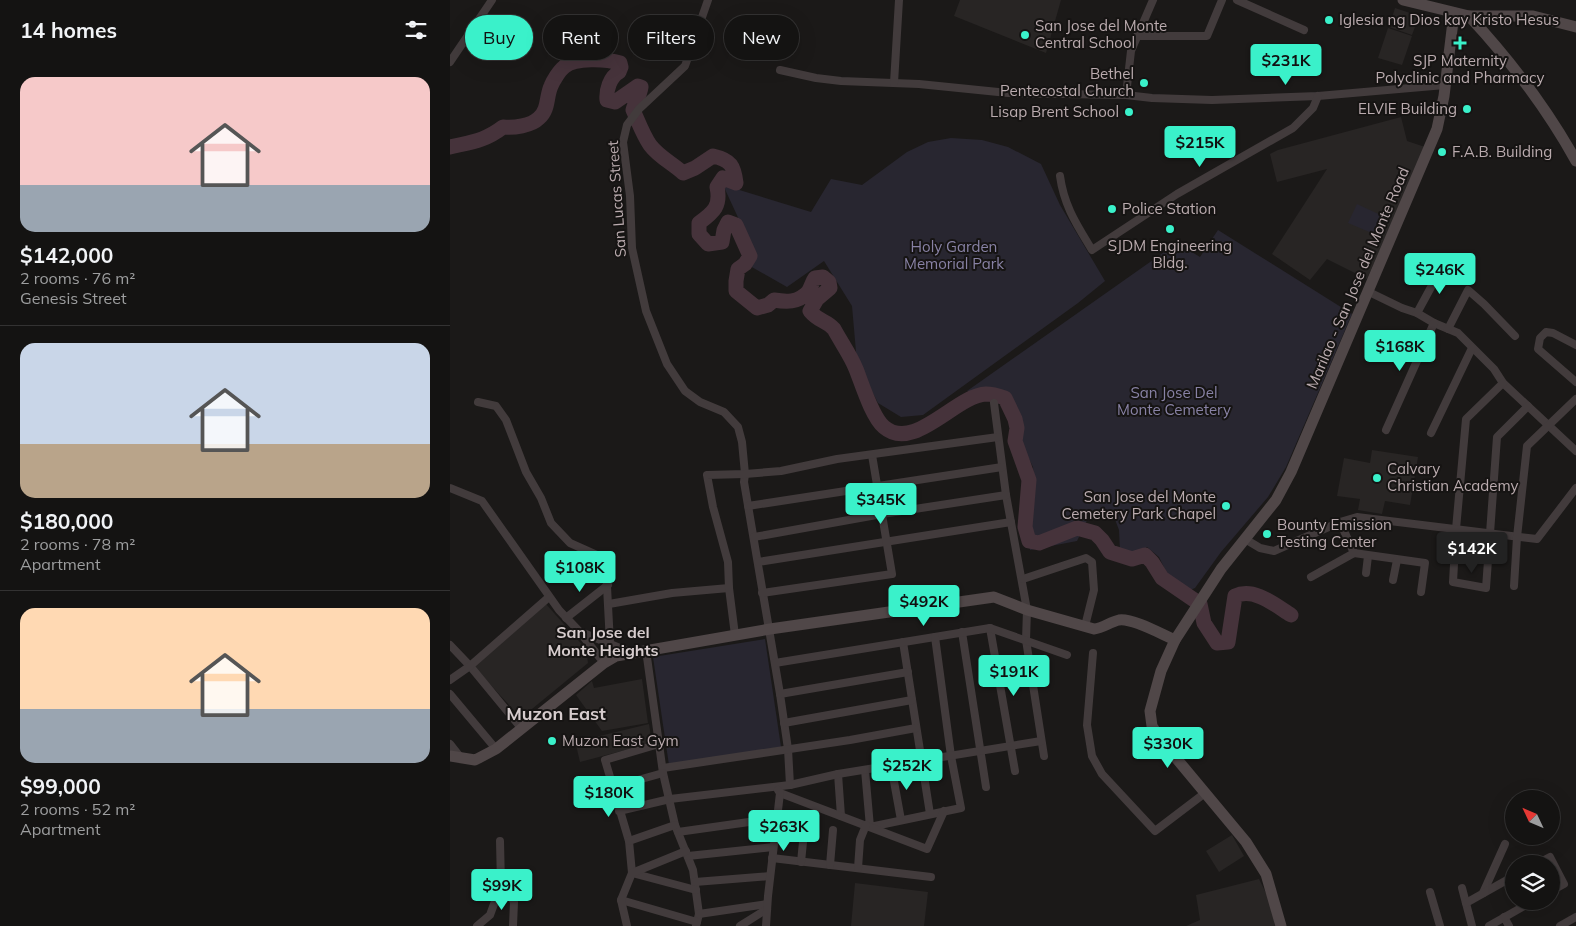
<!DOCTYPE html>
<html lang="en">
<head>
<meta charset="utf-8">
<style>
  body { margin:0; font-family:Mulish,sans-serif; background:#1d1c1b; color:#f1f3f6; height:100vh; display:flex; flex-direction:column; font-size:19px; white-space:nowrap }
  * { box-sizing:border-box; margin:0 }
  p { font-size:16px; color:#9d9e9f }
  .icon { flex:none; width:28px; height:28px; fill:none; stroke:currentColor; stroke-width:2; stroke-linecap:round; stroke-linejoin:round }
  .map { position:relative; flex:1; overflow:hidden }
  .sheet { display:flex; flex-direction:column; background:#141312; width:450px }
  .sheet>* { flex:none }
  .banner { position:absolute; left:15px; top:15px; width:475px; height:45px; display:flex; gap:10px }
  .needle { width:32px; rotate:314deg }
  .controls { position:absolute; left:1055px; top:790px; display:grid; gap:10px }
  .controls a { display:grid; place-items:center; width:55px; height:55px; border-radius:50%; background:#141312; box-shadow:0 5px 20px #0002,0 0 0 1px #333232; font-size:25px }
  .price { position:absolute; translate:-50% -42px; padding:0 11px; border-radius:5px; background:#3af1ca; color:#111; font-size:16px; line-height:32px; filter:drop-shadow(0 1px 2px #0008) }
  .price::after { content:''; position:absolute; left:50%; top:30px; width:15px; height:11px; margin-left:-8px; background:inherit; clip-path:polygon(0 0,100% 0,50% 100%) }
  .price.current { background:#222; color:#fff }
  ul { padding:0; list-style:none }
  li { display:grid; align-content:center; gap:10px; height:265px; padding:0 20px }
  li+li { border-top:1px solid #333232 }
  li span { display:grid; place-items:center; height:155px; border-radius:15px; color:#555 }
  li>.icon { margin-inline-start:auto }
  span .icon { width:90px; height:90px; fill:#fffc; stroke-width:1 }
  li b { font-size:21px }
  h2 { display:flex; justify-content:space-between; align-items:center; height:60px; padding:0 20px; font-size:21px }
  .pill { padding:0 18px; border-radius:22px; background:#141312; box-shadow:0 5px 20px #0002,0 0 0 1px #333232; font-size:18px; line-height:45px }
  .pill.current { background:#3af1ca; color:#111 }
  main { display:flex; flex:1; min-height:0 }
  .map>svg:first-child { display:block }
  .built { fill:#282524 }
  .green { fill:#282630 }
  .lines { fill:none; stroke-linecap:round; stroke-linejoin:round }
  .river { stroke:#46333b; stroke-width:15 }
  .street { stroke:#423b3c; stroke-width:8 }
  .secondary { stroke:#504748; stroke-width:11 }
  .poi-dot { fill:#3af1ca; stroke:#161413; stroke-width:2 }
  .labels { text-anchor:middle; stroke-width:4; stroke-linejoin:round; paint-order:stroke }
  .poi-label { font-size:15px; fill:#baabae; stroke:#161413; text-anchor:start }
  .street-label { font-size:15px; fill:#baabae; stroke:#161413 }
  .park-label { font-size:15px; fill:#8882a5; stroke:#161413 }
  .neighbourhood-label { font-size:16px; font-weight:bold; fill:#d6cccd; stroke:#161413 }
  .quarter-label { font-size:18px; font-weight:bold; fill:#d6cccd; stroke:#161413 }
</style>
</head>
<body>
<main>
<section class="sheet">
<h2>14 homes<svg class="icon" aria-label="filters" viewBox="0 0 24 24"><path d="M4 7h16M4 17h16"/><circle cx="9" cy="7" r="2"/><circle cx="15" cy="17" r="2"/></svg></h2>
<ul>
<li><span style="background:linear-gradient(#f6c9c9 70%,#9aa5b1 0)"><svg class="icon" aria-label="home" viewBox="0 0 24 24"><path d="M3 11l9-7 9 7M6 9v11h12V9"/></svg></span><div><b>$142,000</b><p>2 rooms · 76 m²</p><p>Genesis Street</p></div></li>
<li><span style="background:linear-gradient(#c9d6e8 65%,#b9a48a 0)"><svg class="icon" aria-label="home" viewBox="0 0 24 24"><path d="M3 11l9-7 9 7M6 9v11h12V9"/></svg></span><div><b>$180,000</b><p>2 rooms · 78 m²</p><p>Apartment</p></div></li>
<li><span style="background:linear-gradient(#ffd9b3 65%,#9aa5b1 0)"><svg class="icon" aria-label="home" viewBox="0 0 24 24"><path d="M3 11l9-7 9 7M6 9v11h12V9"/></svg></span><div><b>$99,000</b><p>2 rooms · 52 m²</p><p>Apartment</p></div></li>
</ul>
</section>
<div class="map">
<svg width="1126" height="926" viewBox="0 0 1126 926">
  <rect width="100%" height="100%" fill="#1b1918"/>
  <g class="built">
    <path d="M510 0H611L596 53 504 16Z"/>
    <path d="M945 8 969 16 962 35 939 27Z"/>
    <path d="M938 28 962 36 952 65 928 58Z"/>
    <path d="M951 117 957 141 975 147 917 279 877 259 860 280 822 254 877 169 827 182 820 154 828 150Z"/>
    <path d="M922 450 968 457 960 505 935 501 932 514 908 510 910 499 887 496 894 458 920 463Z"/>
    <path d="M96 604 136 649 138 663 71 718 24 667Z"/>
    <path d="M192 679 198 723 152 731 126 695 142 681 144 688Z"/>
    <path d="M199 724 202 743 130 762 126 745 137 739Z"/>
    <path d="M782 835 794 856 769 872 756 851Z"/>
    <path d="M809 879 821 903 825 926H736L750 920 746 895Z"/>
    <path d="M405 883 478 892 474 926H401Z"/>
  </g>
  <g class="green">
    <path d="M501 138 532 140 558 147 591 164 610 205 655 281 628 303 473 415 451 417 428 403 407 363 402 306 374 261 337 287 300 266 304 252 273 185 361 212 381 179 412 185 457 152 478 142Z"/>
    <path d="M907 204 937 218 929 236 898 223Z"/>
    <path d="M768 230 902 314 836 467 818 497 771 552 745 588 738 591 722 584 709 557 697 547 686 555 670 551 669 530 663 514 641 512 627 541 580 550 578 527 585 496 583 467 577 455 569 447 573 421 558 394 517 391 727 243 750 257Z"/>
    <path d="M315 639 331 747 219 765 203 657Z"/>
  </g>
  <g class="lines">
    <path class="river" d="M0 147C21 142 35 141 53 127 64 128 81 126 89 118 99 109 96 97 101 86 103 81 109 71 114 67 124 57 157 59 170 63L171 67 169 72C160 77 156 90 157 100L165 102 188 86 191 87C190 95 185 102 183 110 188 121 193 135 200 145 209 157 222 163 233 173L245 168 263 156C281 160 284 166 286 183L273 178 267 187C271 206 264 212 249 223V234L258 244 272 242 274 230 278 222 286 225 300 256 295 264 288 269 286 281V291L307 308 318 305 324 300C336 302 348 303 358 292 361 288 362 282 365 278L373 277 379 282 380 288 367 299 360 311C369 322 376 320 384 329 391 342 401 356 406 369 412 384 422 417 434 427 464 453 506 395 536 394 542 394 549 396 555 398L565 419 567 428 565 441 579 480 575 527 579 541 589 543 627 528 645 533 652 540 660 552 682 559 695 555 702 562 712 578 750 604 754 623 767 643 778 642 785 596C804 587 825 605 841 615"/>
    <g class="street">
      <path d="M258 0 235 66 189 109 177 125 173 142 180 196 182 248 196 311 217 364 235 391 250 402 274 412 288 427 292 442 295 474 294 482 330 694 338 749 340 785"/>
      <path d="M787 0 854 30"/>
      <path d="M687 36H757L772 0"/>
      <path d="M0 62 42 0"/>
      <path d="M330 70 366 78 391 81 469 84 558 93 676 95 702 98 762 100 868 96 995 85"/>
      <path d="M444 83 449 0"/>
      <path d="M676 95 681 51 703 0"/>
      <path d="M610 176C614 206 627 225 642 250L727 194 843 128 863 108 868 96"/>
      <path d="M919 292 952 308 967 313 984 323 1008 333 1044 369 1053 383 1126 451"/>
      <path d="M967 313 992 267"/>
      <path d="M998 329 1018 290 1034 304 1065 336"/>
      <path d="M1126 345 1103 333 1096 332 1090 338 1088 349 1126 382"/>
      <path d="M1053 383 1016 419 1006 529 1003 582 1036 588 1047 437 1078 406"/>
      <path d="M28 402 46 406 56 420 76 472 91 498 101 523 120 543 149 556 156 568 160 643"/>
      <path d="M544 403 556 495 577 610 576 640 594 756"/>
      <path d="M936 430 984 323"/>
      <path d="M981 433 1022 348"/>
      <path d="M0 488 32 501 109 610 129 631 154 663"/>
      <path d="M298 506 552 467"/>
      <path d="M890 522 904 553"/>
      <path d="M304 537 432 514 556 495"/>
      <path d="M795 539 810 548 824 551 890 522 907 517 1087 539 1126 488"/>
      <path d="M308 562 561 522"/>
      <path d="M916 573 918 556"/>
      <path d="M861 577 904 553 975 563 971 592"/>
      <path d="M573 579 636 558 642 562 644 590 635 626"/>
      <path d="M943 580 947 560"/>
      <path d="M1064 586 1067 537 1077 446 1126 399"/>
      <path d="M312 593 442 574 422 455"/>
      <path d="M159 604 222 593 279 588"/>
      <path d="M116 618 158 585"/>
      <path d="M540 628 565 771"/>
      <path d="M131 632 182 653"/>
      <path d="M512 632 536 787"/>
      <path d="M285 635 279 588 278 562 263 507 257 475 295 474 331 471 387 459 548 437"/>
      <path d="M453 642 480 814"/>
      <path d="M0 645 20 666 72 729"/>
      <path d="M196 650 213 773 225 825 243 870 249 914 246 926"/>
      <path d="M643 653 637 725 642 756 652 774 705 831 755 793"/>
      <path d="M325 663 540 628 617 655"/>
      <path d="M0 680 20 666 99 597"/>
      <path d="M0 694 46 749"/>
      <path d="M330 694 458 672"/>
      <path d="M334 723 462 700"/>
      <path d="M0 744 11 758"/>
      <path d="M209 744 155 760 179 841 182 873 246 890"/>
      <path d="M441 765 451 820"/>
      <path d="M213 768 400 740 466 728"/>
      <path d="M415 770 420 827 511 808 501 756 485 637"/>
      <path d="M388 774 391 816"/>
      <path d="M163 787 213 773"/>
      <path d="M330 793 477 849 494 811"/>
      <path d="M169 811 220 799 340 785 388 774 591 741"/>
      <path d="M228 832 327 818"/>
      <path d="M179 841 225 825"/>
      <path d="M238 856 323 847"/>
      <path d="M322 858 481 877"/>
      <path d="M351 862 355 822"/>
      <path d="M1087 864 1100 857 1114 884 1101 891"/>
      <path d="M380 865 383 830"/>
      <path d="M408 868 410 840 416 825"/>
      <path d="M245 882 320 876"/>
      <path d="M1012 888 1022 926"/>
      <path d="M49 892 60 895 64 902 63 926"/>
      <path d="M980 892 990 926"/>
      <path d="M1033 893 1055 844"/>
      <path d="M171 900 247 922"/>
      <path d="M1016 903 1064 876"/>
      <path d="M249 914 317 904"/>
      <path d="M1054 917 1059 926"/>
      <path d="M27 926 40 915 51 885 50 841"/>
      <path d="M177 926 171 900 182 873 236 851"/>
      <path d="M290 926 317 909"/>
      <path d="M316 926 318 896 330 793 328 790"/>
      <path d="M1039 926 1083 901"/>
      <path d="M1110 926 1126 917"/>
    </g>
    <g class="secondary">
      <path d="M953 0 1019 16H1083L1126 27"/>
      <path d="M1019 16C1060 60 1097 109 1126 161"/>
      <path d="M0 756 25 760 46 749 154 663 166 656 320 629 544 597 577 610 644 629C653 628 660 622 669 620 683 618 711 634 725 640"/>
      <path d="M831 926 816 874 796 842 711 740 702 726 700 711 711 671 725 640 771 569 826 500 841 472 987 129 994 96 1004 13"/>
    </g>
  </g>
  <g class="poi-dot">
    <circle cx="879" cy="20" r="5"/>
    <circle cx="575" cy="35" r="5"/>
    <path d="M1007.5 35.5h5v5h5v5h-5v5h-5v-5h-5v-5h5z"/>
    <circle cx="694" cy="83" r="5"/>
    <circle cx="1017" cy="109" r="5"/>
    <circle cx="679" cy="112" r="5"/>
    <circle cx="992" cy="152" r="5"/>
    <circle cx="662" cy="209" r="5"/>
    <circle cx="720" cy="229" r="5"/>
    <circle cx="927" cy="478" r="5"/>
    <circle cx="776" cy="506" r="5"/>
    <circle cx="817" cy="534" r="5"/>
    <circle cx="102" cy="741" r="5"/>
  </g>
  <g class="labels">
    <g class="poi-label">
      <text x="889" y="25">Iglesia ng Dios kay Kristo Hesus</text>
      <text x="585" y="31">San Jose del Monte<tspan x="585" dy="17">Central School</tspan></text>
      <text x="1010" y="66" text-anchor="middle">SJP Maternity<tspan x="1010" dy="17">Polyclinic and Pharmacy</tspan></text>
      <text x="684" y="79" text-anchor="end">Bethel<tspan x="684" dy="17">Pentecostal Church</tspan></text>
      <text x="1007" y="114" text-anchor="end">ELVIE Building</text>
      <text x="669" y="117" text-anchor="end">Lisap Brent School</text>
      <text x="1002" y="157">F.A.B. Building</text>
      <text x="672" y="214">Police Station</text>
      <text x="720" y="251" text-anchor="middle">SJDM Engineering<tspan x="720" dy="17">Bldg.</tspan></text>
      <text x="937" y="474">Calvary<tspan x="937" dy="17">Christian Academy</tspan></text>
      <text x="766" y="502" text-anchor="end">San Jose del Monte<tspan x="766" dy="17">Cemetery Park Chapel</tspan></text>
      <text x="827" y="530">Bounty Emission<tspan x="827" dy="17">Testing Center</tspan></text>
      <text x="112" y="746">Muzon East Gym</text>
    </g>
    <g class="street-label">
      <text transform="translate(167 199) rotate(-94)" y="5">San Lucas Street</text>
      <text transform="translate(908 278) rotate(-67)" y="5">Marilao - San Jose del Monte Road</text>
    </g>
    <g class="park-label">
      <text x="504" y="252">Holy Garden<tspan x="504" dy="17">Memorial Park</tspan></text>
      <text x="724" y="398">San Jose Del<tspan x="724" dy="17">Monte Cemetery</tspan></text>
    </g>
    <g class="neighbourhood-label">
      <text x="153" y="638">San Jose del<tspan x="153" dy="18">Monte Heights</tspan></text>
    </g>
    <g class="quarter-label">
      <text x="106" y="720">Muzon East</text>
    </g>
  </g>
</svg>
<div class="controls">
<a><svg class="needle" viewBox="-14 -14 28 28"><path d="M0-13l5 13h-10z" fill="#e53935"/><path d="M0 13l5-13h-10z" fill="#9d9e9f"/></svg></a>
<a><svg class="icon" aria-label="layers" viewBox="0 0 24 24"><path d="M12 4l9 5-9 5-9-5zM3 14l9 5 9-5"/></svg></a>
</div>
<b class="price" style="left:836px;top:86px">$231K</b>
<b class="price" style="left:750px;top:168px">$215K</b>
<b class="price" style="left:990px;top:295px">$246K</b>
<b class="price" style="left:950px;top:372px">$168K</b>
<b class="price" style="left:431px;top:525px">$345K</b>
<b class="price current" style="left:1022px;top:574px">$142K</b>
<b class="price" style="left:130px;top:593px">$108K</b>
<b class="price" style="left:474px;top:627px">$492K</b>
<b class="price" style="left:564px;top:697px">$191K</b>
<b class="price" style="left:718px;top:769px">$330K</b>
<b class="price" style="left:457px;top:791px">$252K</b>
<b class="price" style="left:159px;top:818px">$180K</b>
<b class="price" style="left:334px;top:852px">$263K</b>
<b class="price" style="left:52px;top:911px">$99K</b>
<div class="banner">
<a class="pill current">Buy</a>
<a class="pill">Rent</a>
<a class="pill">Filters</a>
<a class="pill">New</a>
</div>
</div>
</main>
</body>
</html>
